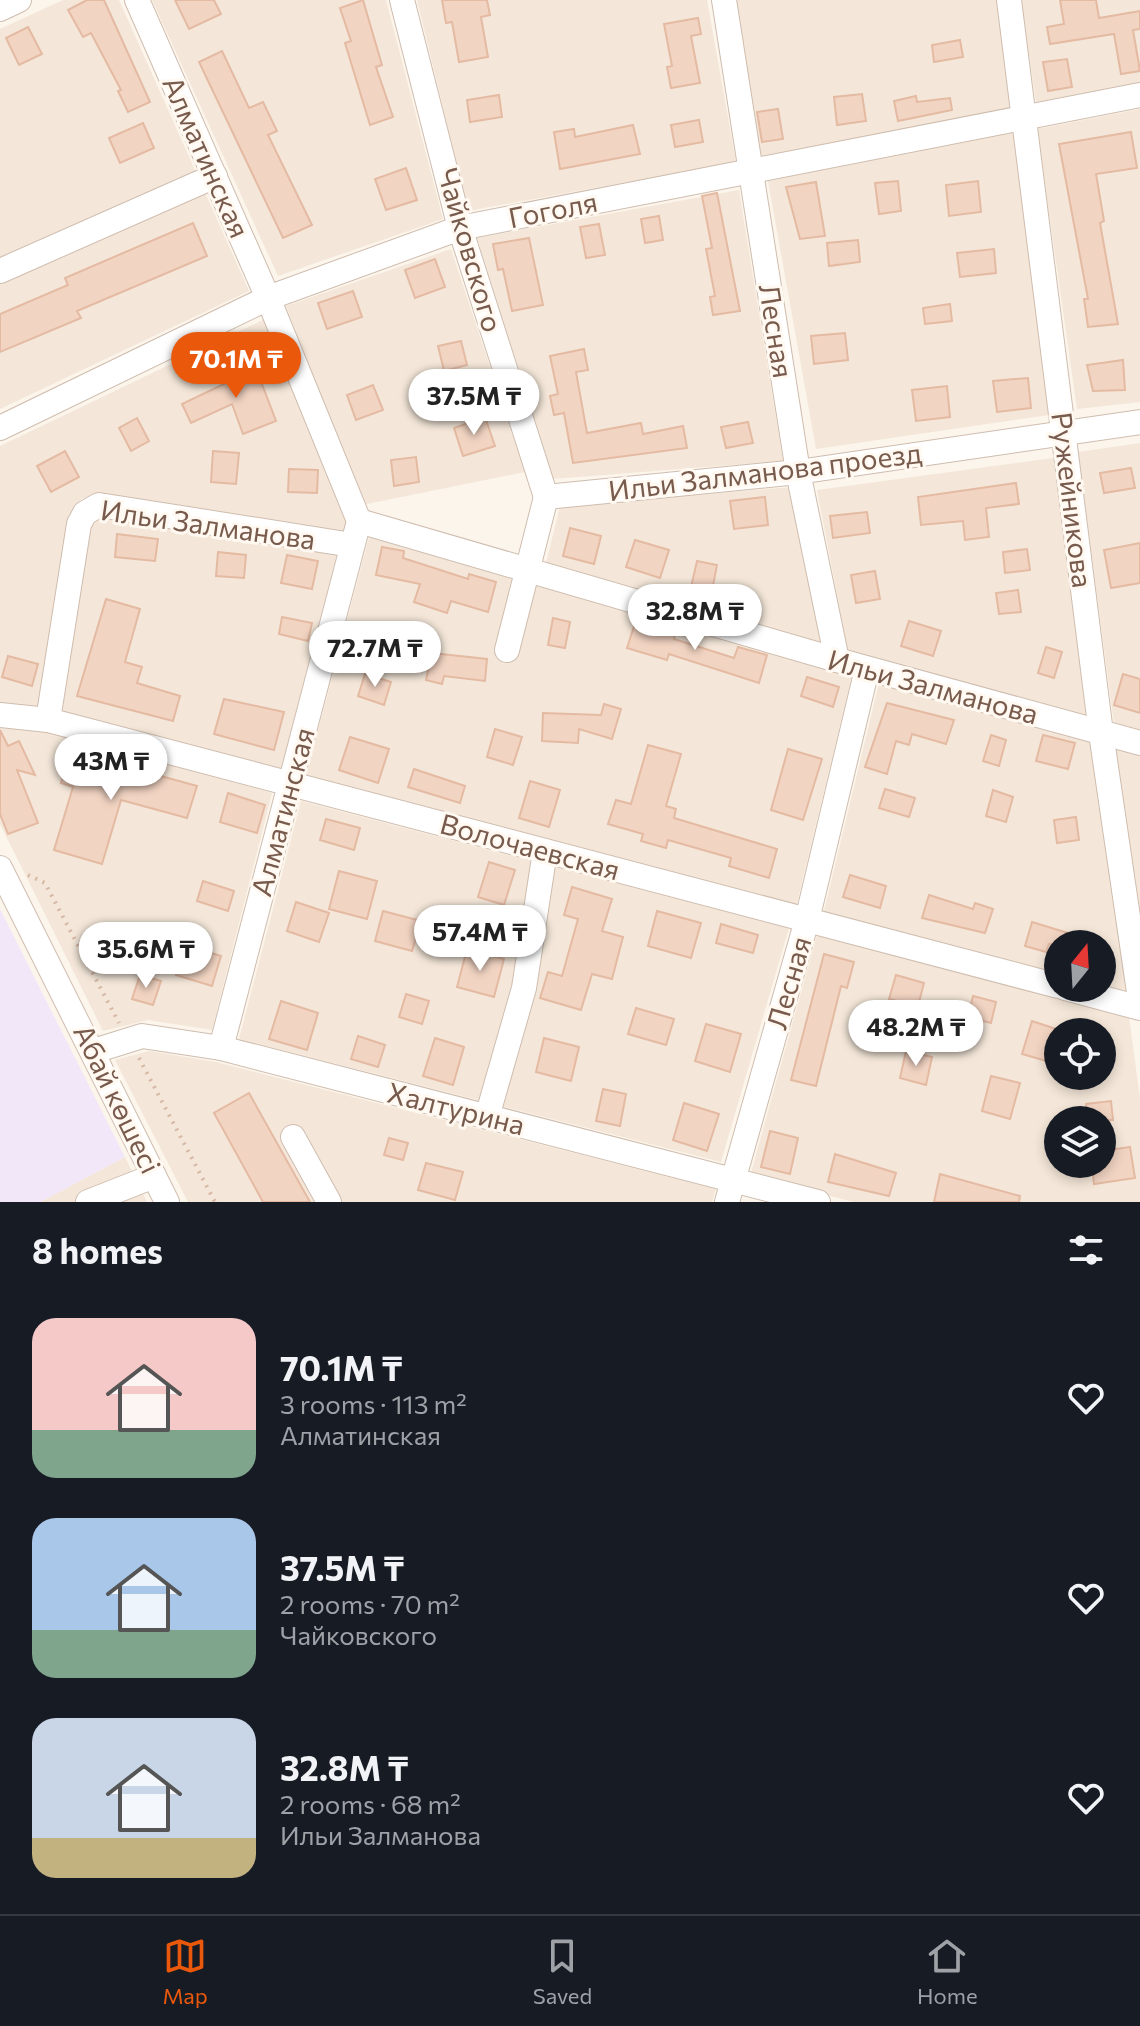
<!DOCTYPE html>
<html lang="en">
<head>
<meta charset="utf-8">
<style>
  body { margin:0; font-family:Commissioner,sans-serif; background:#242831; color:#f1f3f6; height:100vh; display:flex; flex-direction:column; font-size:30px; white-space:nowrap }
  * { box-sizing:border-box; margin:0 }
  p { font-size:26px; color:#9ea1a6 }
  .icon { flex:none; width:44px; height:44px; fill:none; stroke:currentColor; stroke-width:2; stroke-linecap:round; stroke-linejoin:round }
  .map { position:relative; height:1202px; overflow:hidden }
  .sheet { display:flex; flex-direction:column; background:#171b24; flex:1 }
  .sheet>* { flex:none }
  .needle { width:52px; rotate:18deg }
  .buttons { position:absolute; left:1044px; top:930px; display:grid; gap:16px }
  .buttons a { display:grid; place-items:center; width:72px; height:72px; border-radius:50%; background:#171b24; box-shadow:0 4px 12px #0003; font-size:40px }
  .price { position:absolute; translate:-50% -68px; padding:0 18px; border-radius:28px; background:#fff; color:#222; font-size:26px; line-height:52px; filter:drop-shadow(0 2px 4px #0008) }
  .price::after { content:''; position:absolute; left:50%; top:48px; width:24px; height:18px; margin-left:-12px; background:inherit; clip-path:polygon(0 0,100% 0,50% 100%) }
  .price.active { background:#ea580c; color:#fff }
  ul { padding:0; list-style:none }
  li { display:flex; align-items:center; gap:24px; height:200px; padding:0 32px }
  li span { display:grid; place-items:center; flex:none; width:224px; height:160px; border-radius:24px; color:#555 }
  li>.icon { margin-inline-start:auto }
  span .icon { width:96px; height:96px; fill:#fffc; stroke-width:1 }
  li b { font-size:34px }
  h2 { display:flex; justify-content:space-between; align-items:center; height:96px; padding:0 32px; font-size:34px }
  .tab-bar { display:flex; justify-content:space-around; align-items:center; height:112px; border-top:2px solid #363941; background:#171b24; font-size:22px; color:#9ea1a6 }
  .tab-bar a { display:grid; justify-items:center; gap:4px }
  .tab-bar .active { color:#ea580c }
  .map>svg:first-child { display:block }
  .residential { fill:#f4e7d9; fill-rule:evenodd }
  .education { fill:#f2e7f9 }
  .building { fill:#f2d4c2; stroke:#e4baa3; stroke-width:2 }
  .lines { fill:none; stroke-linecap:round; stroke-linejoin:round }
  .minor-casing { stroke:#cfbdaf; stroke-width:26 }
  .path { stroke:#d7b7a5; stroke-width:4; stroke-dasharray:2 6; stroke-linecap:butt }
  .minor { stroke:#fff; stroke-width:24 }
  .labels { text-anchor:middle; stroke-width:6; stroke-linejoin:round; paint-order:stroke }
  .street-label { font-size:28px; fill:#785b4d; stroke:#fff9f1 }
</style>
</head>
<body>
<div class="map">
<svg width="1140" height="1202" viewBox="0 0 1140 1202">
  <rect width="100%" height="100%" fill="#fcf5eb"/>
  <g class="residential">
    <path d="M63 0H119L249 291 0 409V29Z"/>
    <path d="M152 0H386L443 219 278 276Z"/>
    <path d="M417 0H707L736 162 468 211Z"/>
    <path d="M731 0H998L1011 109 759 157Z"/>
    <path d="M1021 0H1140V83L1036 103Z"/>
    <path d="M1140 109V402L1077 409 1037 129Z"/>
    <path d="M1015 131 1049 415 816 449 768 181Z"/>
    <path d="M739 190 783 461 553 479 477 238Z"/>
    <path d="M451 249 525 472 362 505 286 306Z"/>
    <path d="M263 320 346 519 344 532 101 493 81 499 69 516 39 709 0 705V446Z"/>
    <path d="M1140 443V731L1114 724 1078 452Z"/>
    <path d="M1053 458 1091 719 848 652 817 490Z"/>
    <path d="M793 487 823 645 545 567 560 506Z"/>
    <path d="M100 517 337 553 281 770 62 713 89 528Z"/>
    <path d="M369 537 852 676 796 907 306 776Z"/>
    <path d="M879 683 1090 742 1130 995 1102 987V944H1058V976L823 915Z"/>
    <path d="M0 728 46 731 272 793 212 1030 148 1020 103 1031 0 824Z"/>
    <path d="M1115 748 1140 754V913Z"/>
    <path d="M301 801 789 928 721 1162 239 1039Z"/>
    <path d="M817 935 1129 1017 1140 1098V1202H854L750 1176ZM1058 1032H1102V1076H1058ZM1058 1120H1102V1164H1058Z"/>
    <path d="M149 1051 216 1062 716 1189 712 1202H188L115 1060Z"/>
    <path d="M125 1157 147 1202H40Z"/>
  </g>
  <path class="education" d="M0 909 125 1157 40 1202H0Z"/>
  <g class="building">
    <path d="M87 0H104L150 102 128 112 118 91 121 90 91 33 83 37 68 10Z"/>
    <path d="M175 0H214L221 14 189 29Z"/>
    <path d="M363 0 382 65 376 67 393 117 370 125 345 43 351 41 340 8Z"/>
    <path d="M442 0H487L490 15 481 17 488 57 459 62 452 22 446 23Z"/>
    <path d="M1060 0H1096L1099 18 1140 11V29L1133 30 1140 71 1121 74 1114 34 1050 44 1047 27 1064 24Z"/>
    <path d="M698 18 701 34 691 36 700 83 671 88 667 67 672 66 664 24Z"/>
    <path d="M28 27 42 54 19 65 6 38Z"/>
    <path d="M960 40 963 57 934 62 932 45Z"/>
    <path d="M222 51 249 108 263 102 277 131 268 135 312 225 283 238 199 62Z"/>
    <path d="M1067 59 1072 87 1048 91 1043 62Z"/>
    <path d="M862 94 866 121 837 125 834 97Z"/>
    <path d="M499 95 502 117 470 122 467 100Z"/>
    <path d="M916 96 917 102 950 98 952 110 898 121 894 101Z"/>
    <path d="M778 109 783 139 762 142 757 112Z"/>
    <path d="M699 120 703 142 675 147 671 125Z"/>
    <path d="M143 123 154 148 120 163 109 138Z"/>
    <path d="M633 125 640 154 560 169 554 132 574 129 575 137Z"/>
    <path d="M1131 132 1137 168 1096 174 1104 221 1100 223 1118 324 1088 327 1084 299H1088L1059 144Z"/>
    <path d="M406 168 417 200 386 210 375 179Z"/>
    <path d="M898 181 901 211 879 214 875 183Z"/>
    <path d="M978 181 981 212 949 216 946 185Z"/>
    <path d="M816 182 825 236 800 239 786 187Z"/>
    <path d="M717 193 740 311 713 315 710 297 715 296 706 249 712 248 702 196Z"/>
    <path d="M659 216 663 240 645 243 641 219Z"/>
    <path d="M193 223 207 256 77 311 81 318 0 352V314L68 285 65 278Z"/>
    <path d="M599 224 605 255 586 258 580 227Z"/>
    <path d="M529 238 543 305 512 311 503 269 498 270 493 244Z"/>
    <path d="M858 240 860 262 829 266 827 243Z"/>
    <path d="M994 249 996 273 960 277 957 253Z"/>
    <path d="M435 259 445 287 415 298 405 270Z"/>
    <path d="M353 291 362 317 327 329 318 303Z"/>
    <path d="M950 304 952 321 925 324 923 308Z"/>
    <path d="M845 333 848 360 814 364 811 336Z"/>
    <path d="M461 341 467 365 444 371 438 346Z"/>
    <path d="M584 349 588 370 576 372 587 433 641 423 643 434 683 426 687 448 573 463 564 413 554 415 550 396 558 394 550 356Z"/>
    <path d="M1123 360 1125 390 1093 391 1087 365Z"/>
    <path d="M254 363 276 421 243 434 232 404 191 423 182 404 224 384 221 375Z"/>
    <path d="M1028 378 1031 408 997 412 993 381Z"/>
    <path d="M373 385 383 410 356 420 347 395Z"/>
    <path d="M947 386 950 417 916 421 912 390Z"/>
    <path d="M485 417 495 446 463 456 454 428Z"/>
    <path d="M137 418 149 441 131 451 119 428Z"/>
    <path d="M748 422 753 443 726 448 721 427Z"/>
    <path d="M65 451 79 477 51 492 37 466Z"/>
    <path d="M213 451 239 453 236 484 211 482Z"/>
    <path d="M416 457 419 482 394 486 391 460Z"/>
    <path d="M1131 468 1135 488 1104 493 1100 473Z"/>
    <path d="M289 469 318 470 317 493 288 492Z"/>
    <path d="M1016 483 1019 504 986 508 989 537 965 540 963 521 921 525 918 497Z"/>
    <path d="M765 497 768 525 734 529 730 501Z"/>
    <path d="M867 512 870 533 833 538 830 516Z"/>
    <path d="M570 528 601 536 594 564 563 556Z"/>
    <path d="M117 534 158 539 155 561 115 557Z"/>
    <path d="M635 540 669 550 660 578 626 567Z"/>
    <path d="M1140 543V583L1111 588 1104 550Z"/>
    <path d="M382 547 404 551 403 558 468 579 469 574 496 582 488 612 451 601 447 613 414 602 420 584 376 575Z"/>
    <path d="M1027 549 1030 570 1005 573 1003 552Z"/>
    <path d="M218 552 246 555 244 578 216 576Z"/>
    <path d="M287 555 318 561 312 589 281 583Z"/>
    <path d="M697 561 717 565 710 601 689 596Z"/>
    <path d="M875 571 880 599 856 603 851 575Z"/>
    <path d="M1018 590 1021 612 999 614 996 593Z"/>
    <path d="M106 599 140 609 125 662 142 667 137 683 180 696 173 721 77 696Z"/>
    <path d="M282 617 312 623 308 641 279 634Z"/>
    <path d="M553 618 570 622 565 648 548 645Z"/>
    <path d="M636 620 675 633 674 639 734 658 738 647 767 655 759 683 669 654 667 660 627 648Z"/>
    <path d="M909 621 941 631 933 656 901 646Z"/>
    <path d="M1046 647 1062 652 1054 678 1038 673Z"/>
    <path d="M432 653 487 659 485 681 444 676 442 684 426 680Z"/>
    <path d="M8 656 38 664 32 686 2 677Z"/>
    <path d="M365 674 391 682 384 705 358 696Z"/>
    <path d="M1123 674 1140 679V713L1114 705Z"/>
    <path d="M807 677 839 687 833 707 801 696Z"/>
    <path d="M224 699 284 712 274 750 214 734Z"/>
    <path d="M887 703 954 720 946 744 912 734 909 745 896 741 887 774 865 767Z"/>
    <path d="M604 704 621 709 612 739 579 729 578 743 542 741 543 713 601 715Z"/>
    <path d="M495 729 522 737 513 765 487 757Z"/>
    <path d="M0 730 8 746 19 741 35 775 17 770 38 823 8 834 0 814Z"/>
    <path d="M991 735 1006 740 999 766 983 761Z"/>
    <path d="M1043 735 1075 743 1068 769 1036 761Z"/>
    <path d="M350 737 389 749 378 783 339 770Z"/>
    <path d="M648 745 681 754 666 806 676 809 674 818 777 849 769 878 729 866 731 858 668 840 666 848 641 841 643 834 608 824 616 800 631 804Z"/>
    <path d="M788 749 822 759 803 820 771 810Z"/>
    <path d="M70 751 197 786 187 818 121 800 102 864 54 850 73 787 61 783Z"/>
    <path d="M414 769 465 786 460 803 408 787Z"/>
    <path d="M530 781 560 790 549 827 519 818Z"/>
    <path d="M885 789 915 798 909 817 879 808Z"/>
    <path d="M993 790 1013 797 1006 822 986 816Z"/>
    <path d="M228 793 265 805 257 833 220 822Z"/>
    <path d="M1076 817 1079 840 1057 843 1054 820Z"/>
    <path d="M326 819 360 828 354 850 320 840Z"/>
    <path d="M489 862 515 870 504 905 478 897Z"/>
    <path d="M339 871 377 881 367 919 329 909Z"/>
    <path d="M850 875 886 886 880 908 843 897Z"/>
    <path d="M203 881 234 891 228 911 197 901Z"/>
    <path d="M572 887 612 899 602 931 623 937 612 979 592 974 581 1010 540 998 548 972 562 976 578 919 564 915Z"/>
    <path d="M929 895 973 909 975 903 993 909 985 933 922 918Z"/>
    <path d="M296 902 329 913 319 942 287 931Z"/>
    <path d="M383 911 421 921 412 951 375 941Z"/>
    <path d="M657 911 701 923 691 958 648 946Z"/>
    <path d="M1032 922 1091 940 1090 944H1049L1046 952 1025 946Z"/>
    <path d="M721 924 758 935 753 953 716 943Z"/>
    <path d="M185 945 221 956 212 986 176 975Z"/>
    <path d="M467 949 504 959 494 997 457 987Z"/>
    <path d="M824 954 854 962 847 988 841 986 816 1086 791 1080Z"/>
    <path d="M140 975 161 981 153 1005 132 999Z"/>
    <path d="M896 975 924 983 918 1006 889 999Z"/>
    <path d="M406 994 429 1001 422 1024 399 1017Z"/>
    <path d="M973 996 996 1002 991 1023 968 1017Z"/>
    <path d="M281 1001 318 1013 307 1050 269 1039Z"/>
    <path d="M636 1008 674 1019 666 1045 628 1034Z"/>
    <path d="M1032 1021 1059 1030 1050 1062 1022 1054Z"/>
    <path d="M706 1024 741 1034 730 1072 695 1061Z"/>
    <path d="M358 1036 385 1045 378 1067 351 1059Z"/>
    <path d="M435 1038 464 1047 453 1085 423 1076Z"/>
    <path d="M544 1038 579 1047 571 1081 536 1072Z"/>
    <path d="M906 1051 932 1057 926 1085 900 1078Z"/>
    <path d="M991 1076 1020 1083 1010 1119 982 1111Z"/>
    <path d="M603 1089 626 1094 620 1126 596 1121Z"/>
    <path d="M249 1093 310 1202H263L214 1113Z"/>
    <path d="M1111 1101 1113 1120H1087L1086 1104Z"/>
    <path d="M684 1103 719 1114 707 1151 673 1140Z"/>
    <path d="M770 1131 798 1138 790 1174 761 1167Z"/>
    <path d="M389 1138 408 1143 403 1160 384 1155Z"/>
    <path d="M1130 1147 1135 1178 1094 1184 1092 1164H1102V1151Z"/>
    <path d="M835 1154 896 1173 889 1196 828 1182Z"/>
    <path d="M426 1163 463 1172 455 1200 418 1190Z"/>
    <path d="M940 1174 1020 1196 1019 1202H934Z"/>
  </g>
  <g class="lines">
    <defs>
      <g id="minor">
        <path d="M137 0 268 298 359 521 221 1048"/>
        <path d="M402 0 460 228 546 497"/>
        <path d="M724 0 798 472 837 660"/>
        <path d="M1009 0 1101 733 1140 999"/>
        <path d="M0 9 19 0"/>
        <path d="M0 271 215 176"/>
        <path d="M0 428 268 298 460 228 1140 95"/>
        <path d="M546 497 798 472 1140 422"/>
        <path d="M359 521 837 660 1140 743"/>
        <path d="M507 650 546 497"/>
        <path d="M0 715 48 720 1058 986"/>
        <path d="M48 720 79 524 85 513 99 505 352 545"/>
        <path d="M0 868 167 1202"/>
        <path d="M1065 988 1140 1008"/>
        <path d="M94 1051 142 1036 221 1048 818 1202"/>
        <path d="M487 1117 524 988 545 851"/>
        <path d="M293 1137 329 1202"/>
        <path d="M88 1202 154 1176"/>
        <path d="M727 1202 807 920 867 669"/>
      </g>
    </defs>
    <use href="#minor" class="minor-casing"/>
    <g class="path">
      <path d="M28 875 45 883 119 1023"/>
      <path d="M139 1058 215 1202"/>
    </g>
    <use href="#minor" class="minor"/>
  </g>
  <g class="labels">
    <g class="street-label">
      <text transform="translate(206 157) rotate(66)" y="10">Алматинская</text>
      <text transform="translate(553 210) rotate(-11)" y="10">Гоголя</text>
      <text transform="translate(470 250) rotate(74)" y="10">Чайковского</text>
      <text transform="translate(776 331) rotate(81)" y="10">Лесная</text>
      <text transform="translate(765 472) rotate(-7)" y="10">Ильи Залманова проезд</text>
      <text transform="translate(1072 500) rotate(83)" y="10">Ружейникова</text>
      <text transform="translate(208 525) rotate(8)" y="10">Ильи Залманова</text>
      <text transform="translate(933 687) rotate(15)" y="10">Ильи Залманова</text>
      <text transform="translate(283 812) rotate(-75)" y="10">Алматинская</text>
      <text transform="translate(530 847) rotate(15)" y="10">Волочаевская</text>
      <text transform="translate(789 983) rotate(-74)" y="10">Лесная</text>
      <text transform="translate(117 1099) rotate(64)" y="10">Абай көшесі</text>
      <text transform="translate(456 1109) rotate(14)" y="10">Халтурина</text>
    </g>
  </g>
</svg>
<div class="buttons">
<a><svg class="needle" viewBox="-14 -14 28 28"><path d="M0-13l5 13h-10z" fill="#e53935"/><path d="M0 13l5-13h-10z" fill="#9ea1a6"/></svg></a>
<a><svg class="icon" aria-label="locate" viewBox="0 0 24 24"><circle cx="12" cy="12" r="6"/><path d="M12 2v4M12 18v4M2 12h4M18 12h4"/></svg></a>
<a><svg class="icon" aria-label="layers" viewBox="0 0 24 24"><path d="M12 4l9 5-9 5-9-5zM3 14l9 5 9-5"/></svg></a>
</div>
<b class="price active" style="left:236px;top:400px">70.1M ₸</b>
<b class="price" style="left:474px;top:437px">37.5M ₸</b>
<b class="price" style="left:695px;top:652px">32.8M ₸</b>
<b class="price" style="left:375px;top:689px">72.7M ₸</b>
<b class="price" style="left:111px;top:802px">43M ₸</b>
<b class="price" style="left:480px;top:973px">57.4M ₸</b>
<b class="price" style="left:146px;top:990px">35.6M ₸</b>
<b class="price" style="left:916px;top:1068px">48.2M ₸</b>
</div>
<section class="sheet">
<h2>8 homes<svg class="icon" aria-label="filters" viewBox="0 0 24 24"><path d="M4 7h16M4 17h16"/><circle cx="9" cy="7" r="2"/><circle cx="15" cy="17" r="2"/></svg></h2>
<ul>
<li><span style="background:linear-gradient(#f6c9c9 70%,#7fa58c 0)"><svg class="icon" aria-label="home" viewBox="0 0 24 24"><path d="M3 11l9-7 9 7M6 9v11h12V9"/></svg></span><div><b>70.1M ₸</b><p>3 rooms · 113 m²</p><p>Алматинская</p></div><svg class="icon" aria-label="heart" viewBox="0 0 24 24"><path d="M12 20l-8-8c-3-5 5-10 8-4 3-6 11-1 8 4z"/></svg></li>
<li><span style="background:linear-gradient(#a9c7e8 70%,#7fa58c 0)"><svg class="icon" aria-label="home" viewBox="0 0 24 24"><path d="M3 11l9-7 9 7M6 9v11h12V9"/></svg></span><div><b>37.5M ₸</b><p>2 rooms · 70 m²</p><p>Чайковского</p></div><svg class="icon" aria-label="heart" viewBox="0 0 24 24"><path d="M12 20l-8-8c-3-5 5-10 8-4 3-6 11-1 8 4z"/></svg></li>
<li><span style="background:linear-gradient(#c9d6e8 75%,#c2b280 0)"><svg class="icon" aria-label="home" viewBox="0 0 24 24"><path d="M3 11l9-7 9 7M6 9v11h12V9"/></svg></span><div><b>32.8M ₸</b><p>2 rooms · 68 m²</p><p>Ильи Залманова</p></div><svg class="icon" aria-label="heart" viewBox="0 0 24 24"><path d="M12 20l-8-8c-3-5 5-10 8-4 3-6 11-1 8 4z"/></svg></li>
</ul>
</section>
<nav class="tab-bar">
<a class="active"><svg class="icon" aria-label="map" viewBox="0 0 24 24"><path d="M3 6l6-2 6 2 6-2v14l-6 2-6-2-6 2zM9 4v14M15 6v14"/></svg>Map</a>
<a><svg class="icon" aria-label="saved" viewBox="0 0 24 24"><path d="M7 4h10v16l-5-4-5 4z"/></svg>Saved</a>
<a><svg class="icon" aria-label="home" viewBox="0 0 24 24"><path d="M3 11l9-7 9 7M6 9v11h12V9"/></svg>Home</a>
</nav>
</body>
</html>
